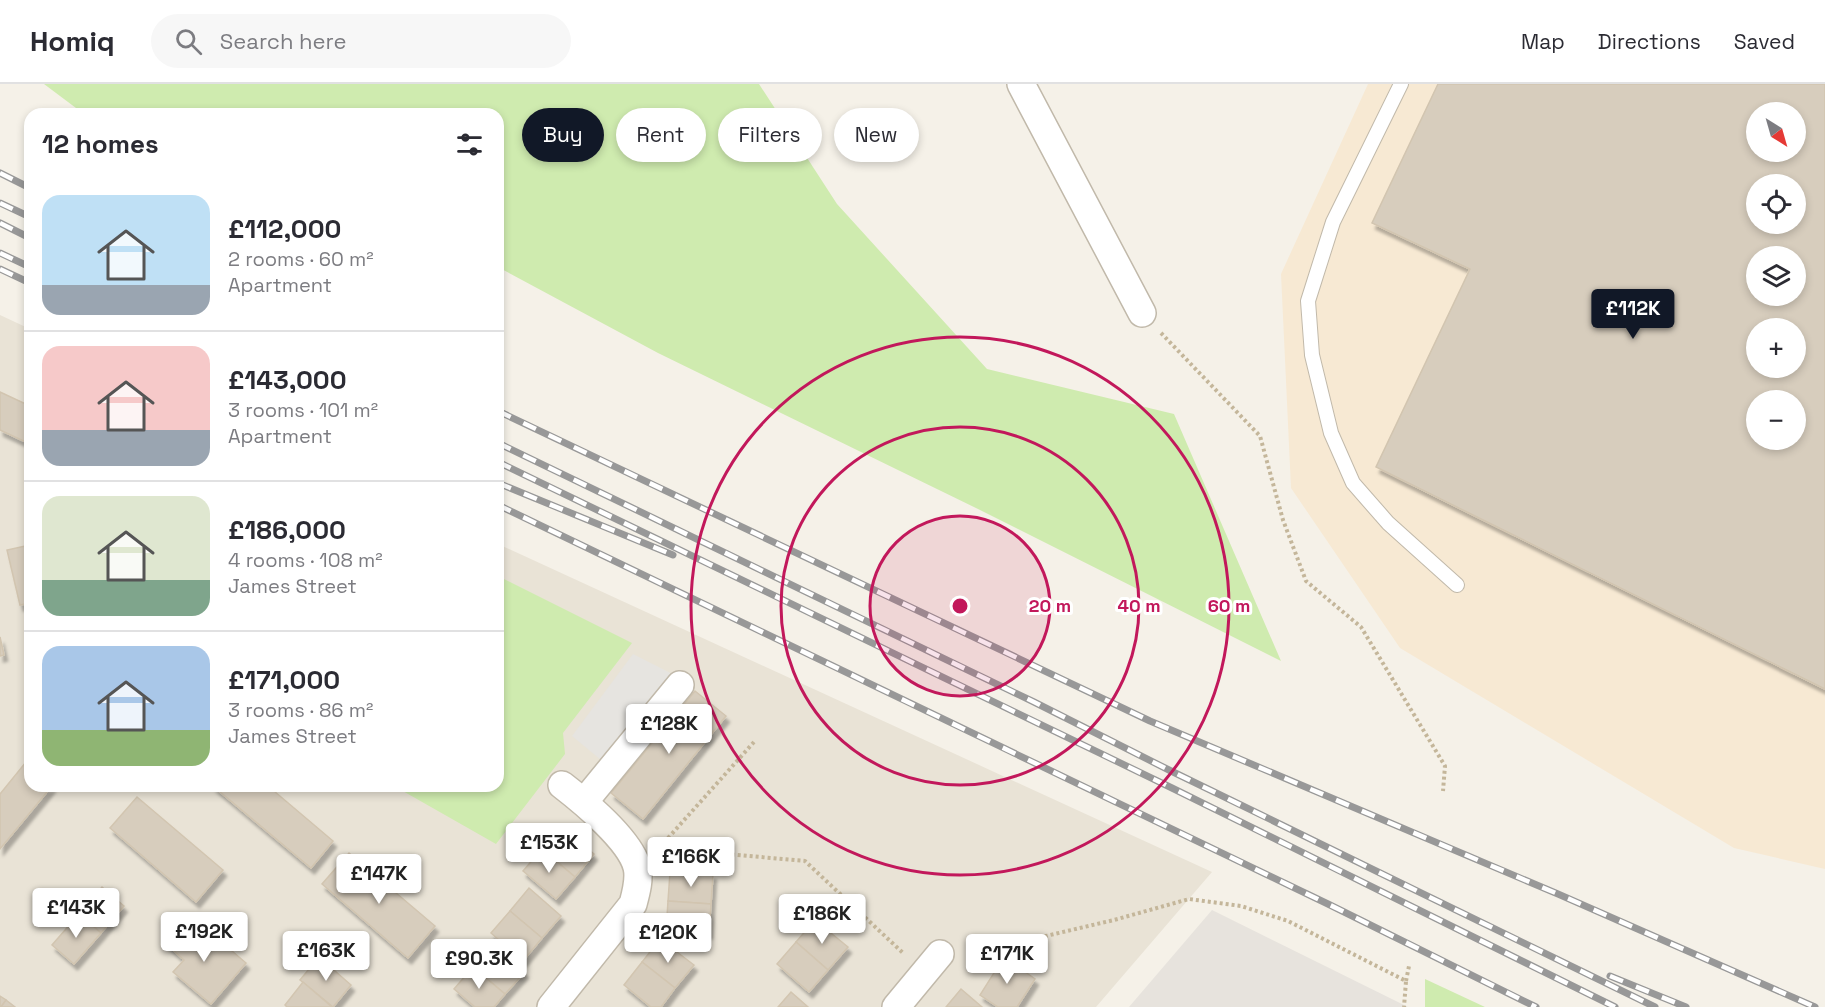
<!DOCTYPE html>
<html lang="en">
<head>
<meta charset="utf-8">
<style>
  body { margin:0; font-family:"Space Grotesk",sans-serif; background:#f7f7f7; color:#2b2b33; height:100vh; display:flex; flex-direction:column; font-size:22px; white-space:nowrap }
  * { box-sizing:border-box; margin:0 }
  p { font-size:20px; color:#7c7c81 }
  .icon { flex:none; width:33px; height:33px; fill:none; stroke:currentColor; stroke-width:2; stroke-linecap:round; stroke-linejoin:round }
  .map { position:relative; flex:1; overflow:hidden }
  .details { position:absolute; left:24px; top:24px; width:480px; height:684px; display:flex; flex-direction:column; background:#fff; border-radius:18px; box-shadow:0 3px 9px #0003 }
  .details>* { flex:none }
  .guide { position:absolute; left:522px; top:24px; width:570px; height:54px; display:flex; gap:12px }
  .needle { width:39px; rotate:143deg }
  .fabs { position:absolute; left:1746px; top:18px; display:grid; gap:12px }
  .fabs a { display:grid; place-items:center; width:60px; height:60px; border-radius:50%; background:#fff; box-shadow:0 3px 9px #0003; font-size:30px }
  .price { position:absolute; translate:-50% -51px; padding:0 14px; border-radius:6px; background:#fff; color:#222; font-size:20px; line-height:39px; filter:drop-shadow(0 2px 3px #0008) }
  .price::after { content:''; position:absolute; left:50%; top:36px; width:18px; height:14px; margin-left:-9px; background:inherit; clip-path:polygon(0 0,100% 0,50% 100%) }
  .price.on { background:#111827; color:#fff }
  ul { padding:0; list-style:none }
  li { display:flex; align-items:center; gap:18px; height:150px; padding:0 18px }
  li+li { border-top:2px solid #e1e1e2 }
  li span { display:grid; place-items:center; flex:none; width:168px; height:120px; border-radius:18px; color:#555 }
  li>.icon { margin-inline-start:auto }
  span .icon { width:72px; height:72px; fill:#fffc; stroke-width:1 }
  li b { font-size:26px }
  h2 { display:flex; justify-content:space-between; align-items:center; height:72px; padding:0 18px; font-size:26px }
  .chip { padding:0 21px; border-radius:27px; background:#fff; box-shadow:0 3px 9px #0003; font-size:21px; line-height:54px }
  .chip.on { background:#111827; color:#fff }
  header { display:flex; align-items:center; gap:36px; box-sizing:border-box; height:84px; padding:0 30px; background:#fff; border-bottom:2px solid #e1e1e2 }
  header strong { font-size:28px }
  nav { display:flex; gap:33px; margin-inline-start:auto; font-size:21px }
  .search { width:420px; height:54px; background:#f7f7f7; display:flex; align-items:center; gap:15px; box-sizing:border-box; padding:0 21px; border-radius:33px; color:#7c7c81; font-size:22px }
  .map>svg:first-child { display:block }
  .residential { fill:#e9e3d6 }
  .commercial { fill:#f7e9d3; fill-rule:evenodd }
  .industrial { fill:#e7e3dd }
  .green { fill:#cfebaf }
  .parking { fill:#e6e4e0 }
  .building { fill:#d7cdbd; stroke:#d2c5b0; stroke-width:1.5; fill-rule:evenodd; filter:url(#shadow) }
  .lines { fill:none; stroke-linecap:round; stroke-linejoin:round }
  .lane-casing { stroke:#c1b9aa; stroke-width:16 }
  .street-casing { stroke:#c1b9aa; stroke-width:30 }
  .path { stroke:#c4b69a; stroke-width:4; stroke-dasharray:3 3; stroke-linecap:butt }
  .lane { stroke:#fff; stroke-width:14 }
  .street { stroke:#fff; stroke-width:27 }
  .rail-casing { stroke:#989898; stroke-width:7 }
  .rail { stroke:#fff; stroke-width:4.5; stroke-dasharray:14; stroke-linecap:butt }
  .ring { fill:none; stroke:#c2185b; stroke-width:3 }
  .centre { fill:#c2185b; stroke:#fff; stroke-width:3 }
  .ring-label { font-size:18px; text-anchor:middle; font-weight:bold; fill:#c2185b; stroke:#fff; stroke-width:6; stroke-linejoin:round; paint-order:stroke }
</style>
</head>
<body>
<header>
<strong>Homiq</strong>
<div class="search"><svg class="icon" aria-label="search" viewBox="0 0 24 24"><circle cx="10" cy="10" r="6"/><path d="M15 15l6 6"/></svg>Search here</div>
<nav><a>Map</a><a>Directions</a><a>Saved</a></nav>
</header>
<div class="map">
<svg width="1825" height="923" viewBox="0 0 1825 923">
  <defs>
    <filter id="shadow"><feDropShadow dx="3.5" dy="6" stdDeviation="1.5" flood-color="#0004"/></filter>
  </defs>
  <rect width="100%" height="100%" fill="#f5f1e8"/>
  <path class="residential" d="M0 231 30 245V702H498V460L1212 788 1096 923H0Z"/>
  <path class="commercial" d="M1368 0H1825V785L1734 764 1400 564 1291 404 1281 190ZM1756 28H1796V68H1756ZM1756 100H1796V140H1756ZM1756 172H1796V212H1756ZM1756 244H1796V284H1756ZM1756 316H1796V356H1756Z"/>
  <path class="industrial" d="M1212 826 1408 923H1129Z"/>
  <g class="green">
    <path d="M44 0H759L837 120 987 285 1174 330 1281 577 978 425 658 269 498 183V30H84Z"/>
    <path d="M498 492 632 559 563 649 565 670 496 760 394 702H498Z"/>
    <path d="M1425 895 1485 923H1425Z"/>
  </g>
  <path class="parking" d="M633 570 692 600 618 690 572 652Z"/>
  <g class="building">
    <path d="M1438 0H1825V605L1376 383 1470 185 1372 139ZM1756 28H1796V68H1756ZM1756 100H1796V140H1756ZM1756 172H1796V212H1756ZM1756 244H1796V284H1756ZM1756 316H1796V356H1756Z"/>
    <path d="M0 308 30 322V360L0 346Z"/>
    <path d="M30 461V519L20 521 7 466Z"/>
    <path d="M0 553 4 571 0 572Z"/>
    <path d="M695 607 726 632 643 735 611 709Z"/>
    <path d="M30 673V702H52L0 765V710Z"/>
    <path d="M213 702H268L333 757 311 784Z"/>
    <path d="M137 713 223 786 196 818 110 744Z"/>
    <path d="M562 742 594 770 575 793 542 765Z"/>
    <path d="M542 765 575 793 556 815 523 787Z"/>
    <path d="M349 769 435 842 408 874 322 800Z"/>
    <path d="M670 788 713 790 711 820 668 817Z"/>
    <path d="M102 803 124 822 101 849 79 830Z"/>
    <path d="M529 804 561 832 542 854 510 827Z"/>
    <path d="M668 817 711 820 709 849 666 847Z"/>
    <path d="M510 827 542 854 523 877 491 849Z"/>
    <path d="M79 830 101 849 74 880 52 861Z"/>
    <path d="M815 836 848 863 828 886 796 858Z"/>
    <path d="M183 838 211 863 218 855 246 879 211 920 173 888 184 876 165 859Z"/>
    <path d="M660 855 694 881 675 904 642 878Z"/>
    <path d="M796 858 828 886 809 908 777 880Z"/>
    <path d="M492 860 525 888 505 910 473 883Z"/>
    <path d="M319 873 351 901 333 923 300 896Z"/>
    <path d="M1004 873 1035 895 1017 923H998L980 911Z"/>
    <path d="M642 878 675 904 661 923H651L624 901Z"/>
    <path d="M473 883 505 910 494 923H475L454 905Z"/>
    <path d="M303 898 332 923H287L285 921Z"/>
    <path d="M961 905 982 923H946Z"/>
    <path d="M791 908 808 923H778Z"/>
    <path d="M0 912 6 916 1 923H0Z"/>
    <path d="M6 916 15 923H1Z"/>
  </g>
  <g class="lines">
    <defs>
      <path id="lane" d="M1401 0 1333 138 1308 217 1312 271 1331 349 1353 399 1388 439 1457 501"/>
      <g id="street">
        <path d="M1021 0 1142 229"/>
        <path d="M584 718 680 601"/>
        <path d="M551 923 633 820C636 809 640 795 637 783 630 756 584 718 562 701"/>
        <path d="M896 923 940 870"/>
      </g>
    </defs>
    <use href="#lane" class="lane-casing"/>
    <use href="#street" class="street-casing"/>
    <g class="path">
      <path d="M1161 249 1260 352 1283 436 1306 497 1361 543 1445 682 1443 707"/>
      <path d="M660 763 754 658"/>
      <path d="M660 764 805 777 903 869"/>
      <path d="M968 866 1016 859 1114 836 1189 815 1241 822 1288 837 1406 897 1404 923"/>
      <path d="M1406 897 1409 882"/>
    </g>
    <use href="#lane" class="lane"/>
    <use href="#street" class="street"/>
    <defs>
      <g id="rail">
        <path d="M0 89 30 104"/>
        <path d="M0 119 30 133"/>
        <path d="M0 139 30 154"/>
        <path d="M0 169 30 183"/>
        <path d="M0 185 30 199"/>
        <path d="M498 327 1150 637 1558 810 1815 923"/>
        <path d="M498 359 1034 618 1169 686 1655 923"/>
        <path d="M498 378 1172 704 1615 923"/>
        <path d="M498 399 673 471"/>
        <path d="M498 421 1328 820 1536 923"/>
        <path d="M1610 892 1686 923"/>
      </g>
    </defs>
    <use href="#rail" class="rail-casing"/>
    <use href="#rail" class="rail"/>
  </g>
  <circle cx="960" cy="522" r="90" fill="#c2185b" fill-opacity=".12"/>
  <g class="ring">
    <circle cx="960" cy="522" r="90"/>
    <circle cx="960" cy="522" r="179"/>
    <circle cx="960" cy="522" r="269"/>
  </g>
  <circle cx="960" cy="522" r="9" class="centre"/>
  <g class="ring-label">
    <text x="1050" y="528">20 m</text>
    <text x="1139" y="528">40 m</text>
    <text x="1229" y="528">60 m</text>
  </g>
</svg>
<div class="fabs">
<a><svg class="needle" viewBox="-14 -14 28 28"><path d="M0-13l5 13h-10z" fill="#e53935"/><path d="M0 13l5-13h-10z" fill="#7c7c81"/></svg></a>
<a><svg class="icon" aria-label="locate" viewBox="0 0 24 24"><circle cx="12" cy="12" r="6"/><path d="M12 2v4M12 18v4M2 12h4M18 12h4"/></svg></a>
<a><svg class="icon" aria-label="layers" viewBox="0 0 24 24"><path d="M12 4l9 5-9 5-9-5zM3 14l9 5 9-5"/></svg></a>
<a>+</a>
<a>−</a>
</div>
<b class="price on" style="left:1633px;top:256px">£112K</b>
<b class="price" style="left:669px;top:671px">£128K</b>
<b class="price" style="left:549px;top:790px">£153K</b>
<b class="price" style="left:691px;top:804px">£166K</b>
<b class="price" style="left:379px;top:821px">£147K</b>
<b class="price" style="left:76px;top:855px">£143K</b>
<b class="price" style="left:822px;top:861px">£186K</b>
<b class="price" style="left:204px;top:879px">£192K</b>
<b class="price" style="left:668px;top:880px">£120K</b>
<b class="price" style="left:326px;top:898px">£163K</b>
<b class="price" style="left:1007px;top:901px">£171K</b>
<b class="price" style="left:479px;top:906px">£90.3K</b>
<div class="guide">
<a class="chip on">Buy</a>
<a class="chip">Rent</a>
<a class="chip">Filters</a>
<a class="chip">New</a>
</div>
<section class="details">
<h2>12 homes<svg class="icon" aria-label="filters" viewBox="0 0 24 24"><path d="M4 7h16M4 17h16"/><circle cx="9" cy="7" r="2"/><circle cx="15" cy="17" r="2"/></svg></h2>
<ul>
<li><span style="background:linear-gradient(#bfe0f5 75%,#9aa5b1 0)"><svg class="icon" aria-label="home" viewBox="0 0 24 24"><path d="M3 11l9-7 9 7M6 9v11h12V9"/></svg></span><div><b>£112,000</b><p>2 rooms · 60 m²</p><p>Apartment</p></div></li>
<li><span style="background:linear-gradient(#f6c9c9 70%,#9aa5b1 0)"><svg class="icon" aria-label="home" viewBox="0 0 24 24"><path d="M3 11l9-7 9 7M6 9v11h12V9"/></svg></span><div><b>£143,000</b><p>3 rooms · 101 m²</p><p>Apartment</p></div></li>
<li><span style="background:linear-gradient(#dfe7d0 70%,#7fa58c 0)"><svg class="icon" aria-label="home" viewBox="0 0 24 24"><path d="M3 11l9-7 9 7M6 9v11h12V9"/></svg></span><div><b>£186,000</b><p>4 rooms · 108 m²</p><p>James Street</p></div></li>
<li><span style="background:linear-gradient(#a9c7e8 70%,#8fb573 0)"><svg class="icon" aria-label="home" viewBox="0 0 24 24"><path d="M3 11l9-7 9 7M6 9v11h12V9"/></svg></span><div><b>£171,000</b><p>3 rooms · 86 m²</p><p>James Street</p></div></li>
</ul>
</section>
</div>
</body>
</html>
